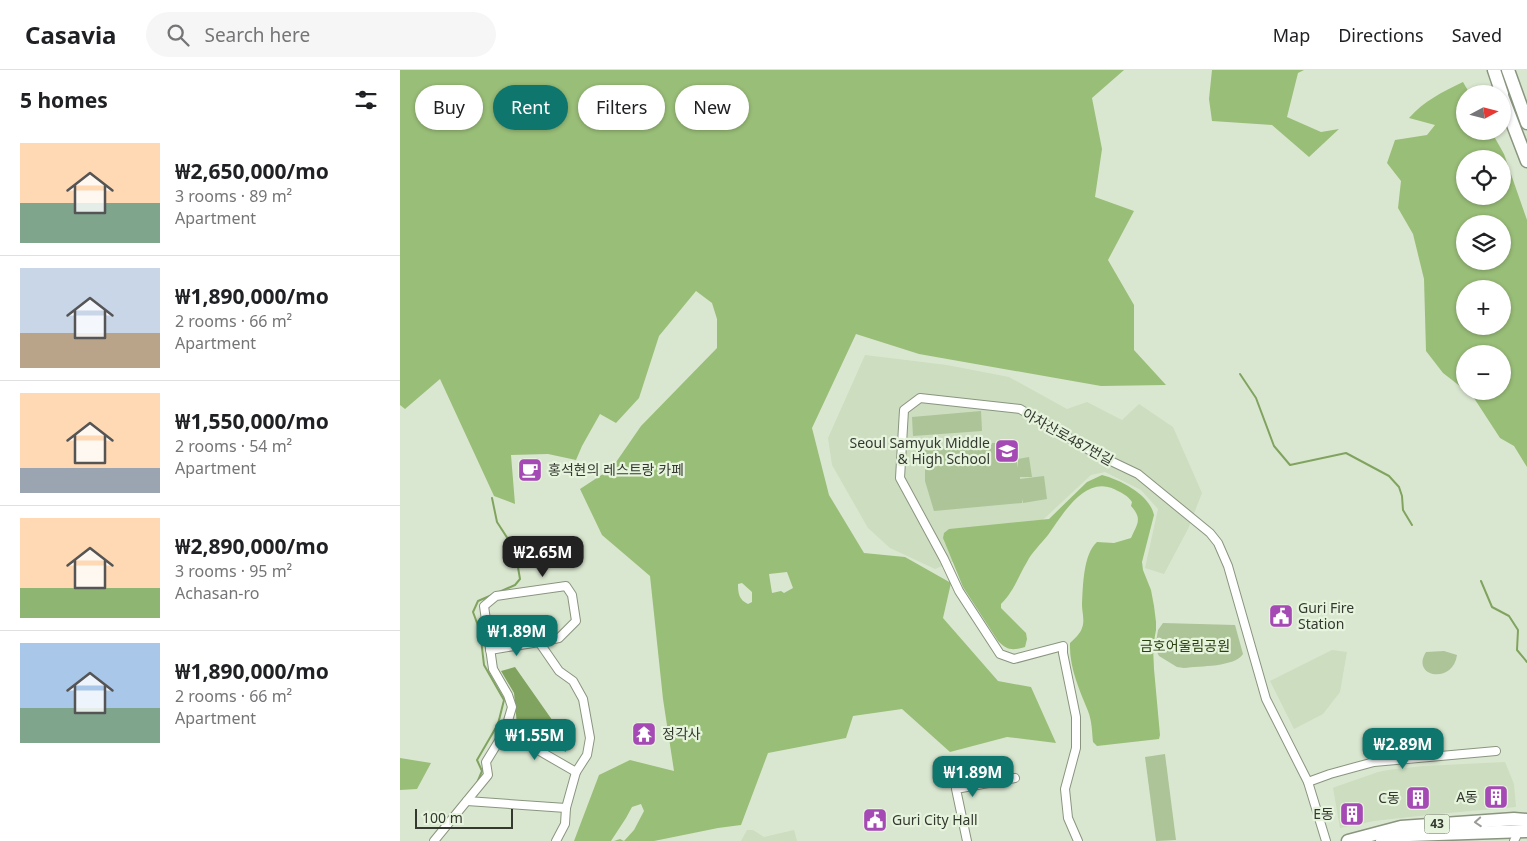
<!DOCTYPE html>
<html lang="en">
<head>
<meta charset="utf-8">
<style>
  body { margin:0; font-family:"Noto Sans","Noto Sans KR",sans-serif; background:#f6f6f6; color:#202124; height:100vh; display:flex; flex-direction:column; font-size:19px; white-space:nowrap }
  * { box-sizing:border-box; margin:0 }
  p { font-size:16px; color:#757577 }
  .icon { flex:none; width:28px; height:28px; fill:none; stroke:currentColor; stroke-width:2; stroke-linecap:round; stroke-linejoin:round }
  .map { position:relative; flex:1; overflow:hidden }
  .sheet { display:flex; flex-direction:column; background:#fff; width:400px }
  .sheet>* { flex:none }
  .top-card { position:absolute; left:15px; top:15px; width:475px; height:45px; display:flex; gap:10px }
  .needle { width:32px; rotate:83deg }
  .tools { position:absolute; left:1056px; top:15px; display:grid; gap:10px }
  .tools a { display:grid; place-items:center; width:55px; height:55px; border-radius:50%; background:#fff; box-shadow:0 1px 4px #0004; font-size:25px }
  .scale { position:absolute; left:15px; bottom:12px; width:98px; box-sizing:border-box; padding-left:5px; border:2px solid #343930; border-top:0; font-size:14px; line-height:18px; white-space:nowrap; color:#343930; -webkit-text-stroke:4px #e7f4dd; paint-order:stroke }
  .price { position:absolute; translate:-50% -42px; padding:0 11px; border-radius:10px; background:#0f766e; color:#fff; font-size:16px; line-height:32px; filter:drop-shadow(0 1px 2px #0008) }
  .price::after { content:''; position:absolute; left:50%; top:30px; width:15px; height:11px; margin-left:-8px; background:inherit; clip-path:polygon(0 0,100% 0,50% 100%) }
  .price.on { background:#222; color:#fff }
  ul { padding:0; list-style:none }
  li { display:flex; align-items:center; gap:15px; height:125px; padding:0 20px }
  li+li { border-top:1px solid #e0e0e0 }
  li span { display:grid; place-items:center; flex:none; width:140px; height:100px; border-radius:0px; color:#555 }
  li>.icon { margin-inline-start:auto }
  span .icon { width:60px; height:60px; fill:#fffc; stroke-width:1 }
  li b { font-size:21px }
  h2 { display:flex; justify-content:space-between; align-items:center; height:60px; padding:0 20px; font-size:21px }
  .tag { padding:0 18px; border-radius:22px; background:#fff; box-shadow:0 1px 4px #0004; font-size:18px; line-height:45px }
  .tag.on { background:#0f766e; color:#fff }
  header { display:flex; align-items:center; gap:30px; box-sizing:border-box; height:70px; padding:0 25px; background:#fff; border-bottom:1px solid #e0e0e0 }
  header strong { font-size:24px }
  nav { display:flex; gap:28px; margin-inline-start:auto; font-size:18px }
  .search { width:350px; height:45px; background:#f6f6f6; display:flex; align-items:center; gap:12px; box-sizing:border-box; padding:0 18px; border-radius:28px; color:#757577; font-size:19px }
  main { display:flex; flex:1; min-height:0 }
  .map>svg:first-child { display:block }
  .built { fill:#cdddbf }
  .green { fill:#acc498 }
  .forest { fill:#99be78; fill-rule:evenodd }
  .water { fill:#80a45f }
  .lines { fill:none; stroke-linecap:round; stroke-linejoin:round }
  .stream { stroke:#80a45f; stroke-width:2 }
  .minor-casing { stroke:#89957f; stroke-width:10 }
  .primary-casing { stroke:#89957f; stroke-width:15 }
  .minor { stroke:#fff; stroke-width:8 }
  .primary { stroke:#fff; stroke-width:12 }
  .oneway { stroke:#9a9c98 }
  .labels { text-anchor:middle; stroke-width:4.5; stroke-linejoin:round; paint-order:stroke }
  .shield { fill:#e7f4dd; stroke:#6a7164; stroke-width:1 }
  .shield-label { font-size:12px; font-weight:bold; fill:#343930 }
  .street-label { font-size:14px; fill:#343930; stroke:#e7f4dd }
  .poi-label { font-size:14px; fill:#343930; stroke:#e7f4dd; text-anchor:end }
  .park-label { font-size:14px; fill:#2a4210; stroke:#e7f4dd }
</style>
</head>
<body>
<header>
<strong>Casavia</strong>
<div class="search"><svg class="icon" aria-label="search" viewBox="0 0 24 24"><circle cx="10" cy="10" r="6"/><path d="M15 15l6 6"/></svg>Search here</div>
<nav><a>Map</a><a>Directions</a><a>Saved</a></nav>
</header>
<main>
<section class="sheet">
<h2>5 homes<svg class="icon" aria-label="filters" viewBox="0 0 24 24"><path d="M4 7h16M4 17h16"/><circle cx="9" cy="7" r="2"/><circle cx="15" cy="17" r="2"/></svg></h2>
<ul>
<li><span style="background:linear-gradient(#ffd9b3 60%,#7fa58c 0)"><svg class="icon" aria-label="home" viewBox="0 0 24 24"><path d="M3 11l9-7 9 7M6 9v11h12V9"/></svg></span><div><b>₩2,650,000/mo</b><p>3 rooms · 89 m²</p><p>Apartment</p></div></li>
<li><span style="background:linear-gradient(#c9d6e8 65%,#b9a48a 0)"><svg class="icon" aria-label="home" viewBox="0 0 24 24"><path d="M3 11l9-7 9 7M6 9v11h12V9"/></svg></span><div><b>₩1,890,000/mo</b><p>2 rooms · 66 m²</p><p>Apartment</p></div></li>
<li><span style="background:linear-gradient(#ffd9b3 75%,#9aa5b1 0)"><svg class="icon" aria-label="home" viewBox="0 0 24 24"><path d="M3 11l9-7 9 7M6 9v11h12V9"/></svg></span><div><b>₩1,550,000/mo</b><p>2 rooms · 54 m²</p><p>Apartment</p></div></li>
<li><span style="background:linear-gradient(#ffd9b3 70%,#8fb573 0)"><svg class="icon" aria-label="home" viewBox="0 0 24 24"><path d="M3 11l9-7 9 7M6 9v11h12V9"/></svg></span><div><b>₩2,890,000/mo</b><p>3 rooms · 95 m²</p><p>Achasan-ro</p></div></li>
<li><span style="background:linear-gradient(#a9c7e8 65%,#7fa58c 0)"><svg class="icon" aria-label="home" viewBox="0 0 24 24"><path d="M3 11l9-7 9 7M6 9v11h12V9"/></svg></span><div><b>₩1,890,000/mo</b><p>2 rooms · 66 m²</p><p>Apartment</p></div></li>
</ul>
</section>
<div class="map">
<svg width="1127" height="771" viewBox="0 0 1127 771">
  <rect width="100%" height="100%" fill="#dae7d0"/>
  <g class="built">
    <path d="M465 285 547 295 609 307 667 339 687 332 722 350 739 334 773 357 802 423 788 459 764 504 745 498 758 439 741 420 705 402 691 405 632 460 535 499 490 478 468 458 432 395 428 368Z"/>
    <path d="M932 580 947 582 940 622 923 644 894 659 870 611Z"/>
    <path d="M1105 692 1114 714 1116 737 1037 744 974 751 940 758 933 718 935 717 978 702 988 700 1023 696Z"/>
    <path d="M347 760H353L364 767 394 760 397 771H341Z"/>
  </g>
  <g class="green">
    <path d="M581 341 582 361 513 366 512 347Z"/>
    <path d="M613 371 618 398V389L629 387 632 407H620V409L644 406 647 429 623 433 622 429V433L534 441 525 411V380Z"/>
    <path d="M130 546 133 567 95 573 92 552Z"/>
    <path d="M763 553 835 555 843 584C835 597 800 596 784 598L777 597 759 586 755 578 758 560Z"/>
    <path d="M1044 581 1057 585C1053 615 1010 607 1026 582Z"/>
    <path d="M765 684 776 770 756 771 745 687Z"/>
  </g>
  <g class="forest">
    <path d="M0 0H724L692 28 702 79 695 127 734 141 708 190 734 235V280L766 315 701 316 519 284 456 264 412 358 429 425 464 483 505 487 551 513 543 548 598 611 631 617 656 673 607 667 550 682 502 639 453 646 446 668 368 683 341 755 318 758 254 771H214L220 769 224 771 234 760 244 741 241 734 232 737 226 748 211 771H174L199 705 230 690 274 701 263 629 250 506 202 465 180 419 212 398 241 356 317 278V249L312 233 296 221 259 266 239 328 216 353 200 344 182 376 176 390 148 384 111 385 115 434 94 426 40 309 5 339 0 335ZM387 502 393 518 384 523 381 521 372 523 369 504ZM342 513 352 522V532L348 534C339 530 338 523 338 514Z"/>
    <path d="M812 0H904L898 3 887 47 921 62 939 59 909 87 872 55 812 51 809 29Z"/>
    <path d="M1063 12 1070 24H1065V61H1091L1104 84 1127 150V397L1114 376 1100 368 1072 325 1067 321H1102V284H1065V320L1043 303 1026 281 1024 209 1013 164 998 138 1001 111 987 93 995 70 1027 65 1035 55 1009 48C1024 31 1042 22 1063 12ZM1065 89H1102V126H1065ZM1065 154H1102V191H1065ZM1065 219H1102V256H1065Z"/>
    <path d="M702 405C721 410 750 425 754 445L742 492 743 500 751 520 754 536 756 552V560L753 577 754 599 760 665 759 669 697 676 693 672C692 662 692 651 688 641 679 619 669 597 670 573 675 568 680 564 682 558 685 551 682 542 682 535 683 517 683 484 697 472L714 473 731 468C737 454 743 449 731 436L732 432C727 425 722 423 714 419 684 405 662 446 648 465 641 474 632 482 627 492 618 507 614 521 601 534V538L626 563 627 569 625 577C612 581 607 580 598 571L563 517 543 468 544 463 549 459 649 449 687 412Z"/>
    <path d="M0 688 31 693 17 719 0 720Z"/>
  </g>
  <path class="water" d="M115 597 162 664 166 673V682L124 662 117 655 114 623 101 601Z"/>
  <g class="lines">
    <g class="stream">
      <path d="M840 304 856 328 874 376 890 395 946 383 989 406 999 417 1002 426 1003 440 1012 455"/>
      <path d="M92 428 97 452 115 480 120 509 115 515 99 522"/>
      <path d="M1081 511 1092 537 1109 546 1118 560 1117 580 1127 592"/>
      <path d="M77 713 82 701 77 690 98 654 104 630 84 595 80 561 73 542 78 531 92 525"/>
    </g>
    <defs>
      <g id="minor">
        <path d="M90 580 139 572"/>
        <path d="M105 661 176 702"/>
        <path d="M908 712 930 704 974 692 1096 681"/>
        <path d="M67 731 166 738"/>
        <path d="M34 771 88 705 86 692 105 661 112 637 108 625 93 599 84 536 96 526 166 516 172 525 176 551 159 568 139 572 159 601 173 611 183 629 190 668 187 685 176 702 166 738 165 754 156 771"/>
        <path d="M567 771 556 719 615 708"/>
        <path d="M678 771 668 748 665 719 676 678V647L663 583V576L614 589 600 584 559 521 544 489 500 408 504 340 520 328 620 339 696 384 738 404 810 463 818 473 828 496 866 629 908 712 926 771"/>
        <path d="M1114 771 1116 767V762"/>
      </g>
      <g id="primary">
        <path d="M1094 0 1102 24"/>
        <path d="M1108 0 1127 53"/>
        <path d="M1102 26 1127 91"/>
        <path d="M948 771 1001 757 1114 749 1127 750"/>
        <path d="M982 771 1009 765 1127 761"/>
      </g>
    </defs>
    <use href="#minor" class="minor-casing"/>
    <use href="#primary" class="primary-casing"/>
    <use href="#minor" class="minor"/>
    <use href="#primary" class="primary"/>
  </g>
  <defs><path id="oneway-chevron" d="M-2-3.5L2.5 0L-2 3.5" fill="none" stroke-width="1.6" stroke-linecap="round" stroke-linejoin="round" transform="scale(1.25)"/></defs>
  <use class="oneway" href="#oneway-chevron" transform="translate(1078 752) rotate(176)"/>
  <defs>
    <symbol id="school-square" viewBox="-11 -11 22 22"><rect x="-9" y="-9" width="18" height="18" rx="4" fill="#a54ab4" stroke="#e7f4dd"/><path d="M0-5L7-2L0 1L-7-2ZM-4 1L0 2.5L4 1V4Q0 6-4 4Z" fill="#fff"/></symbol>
    <symbol id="cafe-square" viewBox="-11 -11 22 22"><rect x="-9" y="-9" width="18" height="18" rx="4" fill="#a54ab4" stroke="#e7f4dd"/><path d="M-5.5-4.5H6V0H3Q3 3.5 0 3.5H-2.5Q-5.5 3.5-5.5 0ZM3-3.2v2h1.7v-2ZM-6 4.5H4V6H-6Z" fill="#fff"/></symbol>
    <symbol id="civic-square" viewBox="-11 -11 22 22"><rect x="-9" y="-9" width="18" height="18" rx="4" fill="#a54ab4" stroke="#e7f4dd"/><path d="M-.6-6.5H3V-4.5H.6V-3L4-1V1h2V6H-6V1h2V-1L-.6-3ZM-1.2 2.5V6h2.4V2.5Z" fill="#fff"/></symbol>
    <symbol id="temple-square" viewBox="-11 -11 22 22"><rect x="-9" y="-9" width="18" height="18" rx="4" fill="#a54ab4" stroke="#e7f4dd"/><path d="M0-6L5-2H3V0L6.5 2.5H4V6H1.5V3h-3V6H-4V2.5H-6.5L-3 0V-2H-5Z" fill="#fff"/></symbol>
    <symbol id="building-square" viewBox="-11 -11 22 22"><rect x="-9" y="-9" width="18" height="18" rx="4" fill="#a54ab4" stroke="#e7f4dd"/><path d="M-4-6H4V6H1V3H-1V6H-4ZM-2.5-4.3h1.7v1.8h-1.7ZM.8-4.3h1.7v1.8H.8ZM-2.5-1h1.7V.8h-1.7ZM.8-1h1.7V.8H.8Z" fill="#fff"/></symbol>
  </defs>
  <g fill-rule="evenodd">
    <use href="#school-square" x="593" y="367" width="28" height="28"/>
    <use href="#cafe-square" x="116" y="386" width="28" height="28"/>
    <use href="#civic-square" x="867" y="532" width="28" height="28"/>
    <use href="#temple-square" x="230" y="650" width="28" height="28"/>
    <use href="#building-square" x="1082" y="713" width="28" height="28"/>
    <use href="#building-square" x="1004" y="714" width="28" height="28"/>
    <use href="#building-square" x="938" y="730" width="28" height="28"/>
    <use href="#civic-square" x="461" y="736" width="28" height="28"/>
  </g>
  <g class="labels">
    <rect class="shield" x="1024.5" y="744.5" width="25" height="19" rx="4"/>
    <g class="shield-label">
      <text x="1037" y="758">43</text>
    </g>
    <g class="street-label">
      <text transform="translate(668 367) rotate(29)" y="5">아차산로487번길</text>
    </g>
    <g class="poi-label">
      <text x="590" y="378">Seoul Samyuk Middle<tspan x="590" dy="16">&amp; High School</tspan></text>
      <text x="148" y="405" text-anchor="start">홍석현의 레스트랑 카페</text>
      <text x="898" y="543" text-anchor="start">Guri Fire<tspan x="898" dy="16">Station</tspan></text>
      <text x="262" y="669" text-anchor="start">정각사</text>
      <text x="1078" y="732">A동</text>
      <text x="1000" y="733">C동</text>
      <text x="934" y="749">E동</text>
      <text x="492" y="755" text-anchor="start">Guri City Hall</text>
    </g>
    <g class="park-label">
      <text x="785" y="581">금호어울림공원</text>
    </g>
  </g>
</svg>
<div class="tools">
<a><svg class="needle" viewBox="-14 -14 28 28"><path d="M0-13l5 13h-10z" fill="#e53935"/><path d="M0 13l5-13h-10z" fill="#757577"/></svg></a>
<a><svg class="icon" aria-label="locate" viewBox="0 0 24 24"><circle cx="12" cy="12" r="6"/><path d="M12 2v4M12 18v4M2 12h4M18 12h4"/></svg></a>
<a><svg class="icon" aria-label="layers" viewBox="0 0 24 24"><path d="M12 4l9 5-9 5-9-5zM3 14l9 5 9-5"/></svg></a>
<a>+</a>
<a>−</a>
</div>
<div class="scale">100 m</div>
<b class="price on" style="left:143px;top:508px">₩2.65M</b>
<b class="price" style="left:117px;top:587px">₩1.89M</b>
<b class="price" style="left:135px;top:691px">₩1.55M</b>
<b class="price" style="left:1003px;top:700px">₩2.89M</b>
<b class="price" style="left:573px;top:728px">₩1.89M</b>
<div class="top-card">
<a class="tag">Buy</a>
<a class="tag on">Rent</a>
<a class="tag">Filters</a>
<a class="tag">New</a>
</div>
</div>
</main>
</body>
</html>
